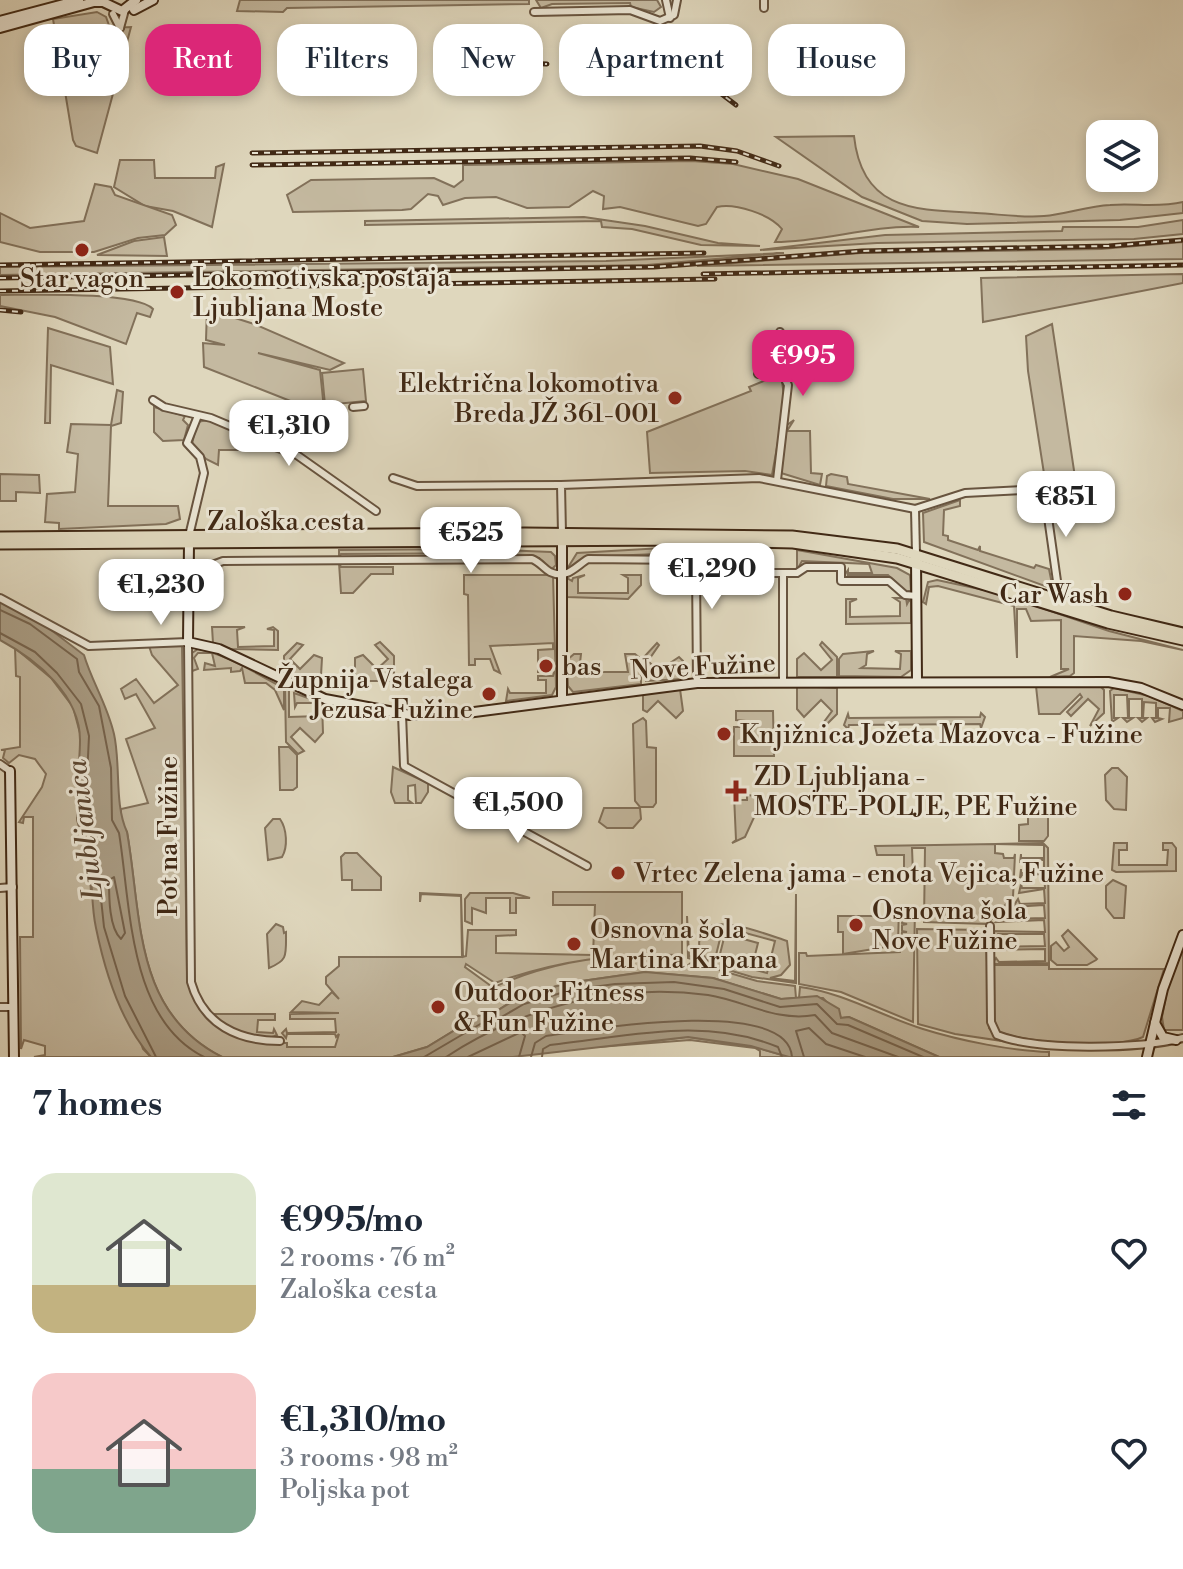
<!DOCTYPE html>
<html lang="en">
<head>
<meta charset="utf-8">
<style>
  body { margin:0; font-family:"Libre Bodoni",serif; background:#f6f6f7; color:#1f2937; height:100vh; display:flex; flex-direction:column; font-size:30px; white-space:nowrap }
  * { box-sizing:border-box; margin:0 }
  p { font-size:26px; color:#747a83 }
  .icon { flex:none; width:44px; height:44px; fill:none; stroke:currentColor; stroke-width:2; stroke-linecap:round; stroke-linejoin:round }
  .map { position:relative; height:1057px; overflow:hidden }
  .panel { display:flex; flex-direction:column; background:#fff; flex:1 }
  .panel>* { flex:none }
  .top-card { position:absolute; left:24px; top:24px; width:1136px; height:72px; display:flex; gap:16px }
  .fabs { position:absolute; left:1086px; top:120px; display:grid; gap:16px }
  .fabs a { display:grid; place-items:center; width:72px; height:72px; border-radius:16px; background:#fff; box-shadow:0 4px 12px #0003; font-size:40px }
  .price { position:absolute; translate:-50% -68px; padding:0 18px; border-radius:16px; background:#fff; color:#222; font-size:26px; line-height:52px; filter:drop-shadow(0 2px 4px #0008) }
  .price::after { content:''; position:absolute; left:50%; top:48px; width:24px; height:18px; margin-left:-12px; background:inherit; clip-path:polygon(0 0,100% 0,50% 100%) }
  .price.active { background:#db2777; color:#fff }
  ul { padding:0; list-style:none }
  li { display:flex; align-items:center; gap:24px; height:200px; padding:0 32px }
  li span { display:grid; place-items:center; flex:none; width:224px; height:160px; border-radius:24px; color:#555 }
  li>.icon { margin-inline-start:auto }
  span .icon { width:96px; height:96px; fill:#fffc; stroke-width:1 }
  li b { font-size:34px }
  h2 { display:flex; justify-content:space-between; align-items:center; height:96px; padding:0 32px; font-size:34px }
  .tag { padding:0 28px; border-radius:24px; background:#fff; box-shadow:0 4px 12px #0003; font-size:28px; line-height:72px }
  .tag.active { background:#db2777; color:#fff }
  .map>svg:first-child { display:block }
  .green { fill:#c4b9a0; stroke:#82715a; stroke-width:2; fill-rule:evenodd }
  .water { fill:#a99c84; stroke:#7f6e58; stroke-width:2 }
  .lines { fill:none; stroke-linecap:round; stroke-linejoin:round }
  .shore { stroke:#75624c; stroke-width:2 }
  .street-casing { stroke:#68543f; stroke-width:10 }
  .secondary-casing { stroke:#412915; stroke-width:12 }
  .primary-casing { stroke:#412915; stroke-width:13 }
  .street { stroke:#eae5d4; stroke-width:6 }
  .secondary { stroke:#eae5d4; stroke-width:8 }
  .primary { stroke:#dfd7bd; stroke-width:9 }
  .rail-casing { stroke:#412915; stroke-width:5 }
  .rail { stroke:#eae5d4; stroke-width:2; stroke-dasharray:6; stroke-linecap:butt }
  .poi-dot { fill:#8f2418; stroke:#eae5d4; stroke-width:3 }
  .labels { text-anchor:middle; stroke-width:6; stroke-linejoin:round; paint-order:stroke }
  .poi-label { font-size:26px; fill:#412915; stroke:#eae5d4; text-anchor:start }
  .street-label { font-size:26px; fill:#412915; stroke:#eae5d4 }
  .water-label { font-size:28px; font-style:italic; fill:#5b4631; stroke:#eae5d4 }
</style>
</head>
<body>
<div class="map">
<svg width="1183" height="1057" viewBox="0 0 1183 1057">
  <rect width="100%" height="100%" fill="#dfd7bd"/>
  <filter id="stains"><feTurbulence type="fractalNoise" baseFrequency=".0025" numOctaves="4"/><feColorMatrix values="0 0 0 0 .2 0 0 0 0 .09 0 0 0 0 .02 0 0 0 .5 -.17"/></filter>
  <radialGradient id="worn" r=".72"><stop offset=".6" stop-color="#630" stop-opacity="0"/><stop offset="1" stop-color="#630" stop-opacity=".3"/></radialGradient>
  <g class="green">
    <path d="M240 0H529V4L287 8 283 12 237 11Z"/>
    <path d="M536 0H657L661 7 654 12 631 7 630 3 552 4 541 8Z"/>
    <path d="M97 12 106 17 110 28 131 27 97 153 76 146 73 140 53 19Z"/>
    <path d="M854 136C862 211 915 210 976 213 998 214 1022 218 1044 216 1066 214 1088 206 1110 205 1135 203 1158 208 1183 202V213L1120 220 967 224 922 221 862 197 776 137Z"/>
    <path d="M120 160H154L155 178H215L216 167 224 164 212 227 173 211 145 206 114 187Z"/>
    <path d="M692 161 733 164 798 179 919 227C869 225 824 242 775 242L782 229C770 214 735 203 717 207L706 224 698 226 620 207 603 209 604 196 593 191 569 207 527 208 496 197 465 198 443 205 438 196 428 194 411 209 402 210 293 212 287 195 311 180 434 178 454 187 463 180V165Z"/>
    <path d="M95 184 111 187 115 195 172 215 176 225 165 235 138 238 94 252H40L0 242V213L30 228 84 221Z"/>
    <path d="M584 217 645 226 718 243 760 246 701 245 632 229 602 227 601 221 365 225V221Z"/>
    <path d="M1183 220V234L1134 239 877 243 760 250 885 235 1062 231 1063 227H1138Z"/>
    <path d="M164 237 167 256 97 255 134 241Z"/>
    <path d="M1183 242V259L697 266 861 253 1101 249Z"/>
    <path d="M784 253 647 265 0 275V267L606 261Z"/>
    <path d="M1183 274V283L983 322 981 278Z"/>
    <path d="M0 295C29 295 135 291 153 309L150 317 137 313 126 344 55 317 0 306Z"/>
    <path d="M207 309 254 324 344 363 330 370 258 353 320 370 324 409 298 404 204 367 203 343 225 345 206 340Z"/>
    <path d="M1052 324 1075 477 1045 480 1028 371 1026 336Z"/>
    <path d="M48 328 110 347 113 384 51 365 50 423H45Z"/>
    <path d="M363 369 366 401 325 405 322 373Z"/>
    <path d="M781 374 785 403 772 475 745 471 650 473 647 432 751 391 749 387Z"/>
    <path d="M117 390 123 392 121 423 111 426 108 506H178L180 519 166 524 59 529V523L45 522 47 494 75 492 78 454 67 452 71 424 111 425Z"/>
    <path d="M154 407 185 416 183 420 188 425 184 440 163 441 154 432Z"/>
    <path d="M208 420 288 452 297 459 272 450H219L218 465 206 459 192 444 197 422Z"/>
    <path d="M794 420 787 431H810L811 473 822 474 820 485 781 473 787 425Z"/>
    <path d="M0 474 39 475 40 493 16 492V501H0Z"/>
    <path d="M831 474 847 477 848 484 930 499H893L826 486 827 476Z"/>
    <path d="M960 500V506L944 510 943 535 948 536V540L978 550 980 546V551L1034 568 1036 565 1049 569 1053 589 924 542 923 513Z"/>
    <path d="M680 547 704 570H731H702L682 553 584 557 573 569H567L577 553Z"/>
    <path d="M478 549 551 552 555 556 556 565 551 570 539 558 514 557 513 553 341 554 339 558V550Z"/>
    <path d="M797 550 897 568 910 575 911 591 906 592 888 575H848V579L844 576 848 570V573H872L869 564 802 561 797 570Z"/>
    <path d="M339 563 341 567H393V574H371L353 593H341Z"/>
    <path d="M464 575H553L556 687 552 695 506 701 508 689 510 693H546V680H538V676H553L554 672H538V650L553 649V643L490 646 500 673 494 670 490 659H475V665H469L468 595 464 594Z"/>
    <path d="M585 575 578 578V593H628V578L623 575H641V585L628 599 567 597V578L572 581 573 578Z"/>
    <path d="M937 580 998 593 1109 631 1183 650 1141 641 1074 636V673L1070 676 1050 677 1069 669H1061V620L1031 621 1026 609H1017V658L1014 606 938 586 929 587 926 604 923 602 928 582Z"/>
    <path d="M894 598H906L907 604 909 600 911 602V623L846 624V599H857L850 602V617L900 616V602Z"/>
    <path d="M212 627H245L237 630 238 647 274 646V630L267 629 273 627 278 631V650L230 649 213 643Z"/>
    <path d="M380 642 394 656V685L392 681H360L359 687H355V658L363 655 377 669 388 659 375 645Z"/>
    <path d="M822 642 837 657V677H797V659L804 653 821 670 832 660 820 645Z"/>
    <path d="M297 643 303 645 290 659 300 669 314 655 322 658 320 693 284 678V656Z"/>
    <path d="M657 643 659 645 648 661 658 671 679 657 683 661 682 679 646 681 643 658Z"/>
    <path d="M182 645 187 972C194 1026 239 1044 287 1043V1047H335L339 1034 336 1037 335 1034H287L286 1038 282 1033 286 1029 287 1033 336 1032 335 1019H290V1014L339 1013 291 1012 302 1001 319 1005 332 992 339 999 326 984V977L339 966V957H462L461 896 421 894 420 902V893L461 895 463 957 466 956 468 930H516V935L496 936V953L593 955 595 905H553V892H682V955C616 953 557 960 495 983L466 964 465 967 491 986 465 998V1001C528 967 609 947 681 960L683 969 692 962 757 981 795 986 796 998 781 999 713 978 644 972 568 983 521 996 495 1012 478 1016 427 1047 393 1057H222C133 1012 142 917 127 832L121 822V809L148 803 126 739 155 728 136 694 125 699 121 689 136 679 154 703 178 685 152 655 149 646Z"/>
    <path d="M15 648 51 678 73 707 81 737 77 820 89 862 91 892 143 1049 151 1057H34L45 1055V1046L24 1040 21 1049 20 937H33V817H24L23 823 19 822 42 787 46 774 35 759 19 755 9 763 3 758 5 750H1L20 747V677L16 676Z"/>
    <path d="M198 649C229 655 256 674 284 688V710L275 690 266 683H245L242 668 240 671 231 672V668L204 670 205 663 215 666 212 653H198L194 658 198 669 192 671V653Z"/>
    <path d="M874 651 867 654 866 665 861 668 900 669 901 654 895 651H911V670L901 677 839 676V659L843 654Z"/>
    <path d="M574 654H581L579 672H628L625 654H635L641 659V684L573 692 568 686 567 660Z"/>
    <path d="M797 686 837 688V714L824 727 821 726 832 711 821 700 804 717 797 709Z"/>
    <path d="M1036 686H1100L1104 690V713L1090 726 1099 709 1088 699 1071 716 1067 712 1082 697 1080 694 1060 714H1039Z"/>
    <path d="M1114 688 1149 696 1183 711V718L1169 722 1170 708H1158V718L1162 719 1155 722 1152 718H1156V703L1144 702 1143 718H1147L1142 722 1138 718H1142V699H1129V718H1133L1127 722 1123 718H1128L1127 695H1114V718H1118L1112 722 1110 691Z"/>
    <path d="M285 689 289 690V717L320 716V703H297L295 707 294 693 322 703 323 733 315 742 300 728 291 737 304 751 298 754 286 742Z"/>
    <path d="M680 689 683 711 676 718 658 701 647 712 643 710V693Z"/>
    <path d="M736 711H773L774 756H734V727H745V721L736 720Z"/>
    <path d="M981 713 985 717 981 728 980 724 849 725 848 729 844 725 848 714 849 718 980 717Z"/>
    <path d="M643 718 646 721 647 747 656 748V803L653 807H640L635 801 633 724Z"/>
    <path d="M279 747H289L297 755V787L293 790H280Z"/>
    <path d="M393 767 428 783V792L421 803H416L415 785 408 786V800L412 803H395L391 792Z"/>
    <path d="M1112 768H1118L1127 777 1126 810 1114 809 1106 800 1105 775Z"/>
    <path d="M476 784H514L500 814 476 801Z"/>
    <path d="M734 795 737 800H747V795L756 796V813L745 837 732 843 736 840Z"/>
    <path d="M604 808H640L641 819 633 828H607L599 822Z"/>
    <path d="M1036 808 1048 811V836L1044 841H1019V825L1028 824V816H1036Z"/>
    <path d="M273 819H280C287 829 288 847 282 857L268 860 265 828Z"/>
    <path d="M1043 843 1048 848 1049 963 992 964 996 958 999 962 1045 961V949L993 950V945L998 943V947L1045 946 1044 934H998L995 938 992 931 1045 932 1044 920 996 922 1006 914 1007 919 1045 918 1044 905 1013 907 1018 899 1020 904 1045 903 1044 889 1019 893 1021 884 1022 888H1045L1044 874 1022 875 1020 878 1021 869V873H1044V860H1021L1020 863 1021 854V858H1044V845L995 844Z"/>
    <path d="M1114 843H1127V850H1119V865H1167L1168 850H1163V843H1172L1176 848V871L1116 872 1112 870Z"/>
    <path d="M995 844V853L1003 854 1004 858H1014L1015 854 1013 897 987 924 924 922 925 848H912L913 874 904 875V855H877L875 846Z"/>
    <path d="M345 853H357L381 877V890H352V880H342L341 857Z"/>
    <path d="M1113 880 1126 886 1124 918H1114L1106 908V886Z"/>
    <path d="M470 893H513L530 898H516V913H510V898H486V913L472 908V924L465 921V899Z"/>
    <path d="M796 894V983L752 977 688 958 687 916 689 956 708 961C702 954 695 945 702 933 713 912 768 935 787 941L790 965 781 975 770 978 795 981ZM723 927 775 941 767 973 715 959Z"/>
    <path d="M893 906H899L898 945 843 954V932H838V916H893Z"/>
    <path d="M905 907H915L913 1022 841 992 799 984V953H806L807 956 900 952 902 932H907L902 931V925L907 924 902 923Z"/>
    <path d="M276 924 283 927 284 933 286 932C286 956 288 960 269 968L267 934Z"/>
    <path d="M917 929 986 930 989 1028 998 1038 1029 1045 955 1034 918 1024Z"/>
    <path d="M1068 930 1097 959 1096 960 1087 965H1057L1051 960V946L1056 942 1064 951 1069 947 1062 936Z"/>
    <path d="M725 934 758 943 753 963 720 954Z"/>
    <path d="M1183 948V1030H1164L1162 1017 1168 986Z"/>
    <path d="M992 965H1049V969H1164L1143 1037C1118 1049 1025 1044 997 1031L993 1022Z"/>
    <path d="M800 987C845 993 881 1016 923 1029 961 1041 1013 1051 1049 1052V1057H939L849 1017 841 1018 823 998H799Z"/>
    <path d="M212 1014H275V1020H258L257 1032 273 1033 274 1029 277 1035C257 1046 227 1028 212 1014Z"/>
    <path d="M688 1037 751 1046 789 1057H760V1051L755 1048 690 1040 598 1047Z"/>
  </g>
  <g class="water">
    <path d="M0 602 34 617 84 655C92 682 107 704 114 734 121 765 114 804 127 832 142 917 133 1012 222 1057H151C121 1023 105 972 96 928 91 906 93 883 89 861 87 847 80 834 78 820 74 794 80 767 80 740 80 695 37 660 0 640Z"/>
    <path d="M645 972 713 978 781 999 817 996 839 1009 841 1018 849 1017 939 1057H789L751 1046 688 1037 513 1057H393L427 1047 478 1016 495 1012 521 996 568 983Z"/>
  </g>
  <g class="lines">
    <g class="shore">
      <path d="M0 610 30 624 77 659 79 672 99 706 111 768 112 820 119 833C131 906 128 1019 204 1057"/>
      <path d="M0 633 35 652 57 673 81 704 89 736 85 818 97 861 104 927 125 996 156 1057"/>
      <path d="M114 877 125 933 121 939C109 928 109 897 109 880Z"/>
      <path d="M424 1057 482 1023 498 1019 524 1004 571 990 615 984 674 982 724 989 780 1007 817 1004 837 1024 848 1025 923 1057"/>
      <path d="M446 1057C524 1006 615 983 708 995 746 1001 775 1022 815 1015L832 1033 898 1057"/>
      <path d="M468 1057 521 1032 525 1036 519 1057"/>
      <path d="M531 1057 535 1043 546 1036C586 1030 788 995 792 1057"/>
      <path d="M542 1057 543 1049 550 1045C627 1037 703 1016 778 1047L782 1057"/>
      <path d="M804 1057 796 1031 809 1028 826 1044 865 1057"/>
    </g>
    <defs>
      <g id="street">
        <path d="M666 0 670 18"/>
        <path d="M764 0V8"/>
        <path d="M534 12 630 10 660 21 674 15 677 0"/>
        <path d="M113 14 120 28"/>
        <path d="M120 28 125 10"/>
        <path d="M780 332 784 364 781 368"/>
        <path d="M758 374 779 368 788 385 777 480"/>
        <path d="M153 400 164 407 211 418 294 453 376 511"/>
        <path d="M353 407 364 406"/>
        <path d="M393 478 417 486 561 485"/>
        <path d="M915 509 965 493 1044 489 1058 588 1055 598"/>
        <path d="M915 509 916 554"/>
        <path d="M562 533 561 485 759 478 915 509"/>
        <path d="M189 536 204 473 200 457 187 443 197 418"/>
        <path d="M696 568 697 683"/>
        <path d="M783 573V681"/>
        <path d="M188 574 223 561 532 559C540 562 543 568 550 572 567 580 576 566 588 559L688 560 705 573H797L806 567H841V581H889L905 595 917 596"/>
        <path d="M0 598 89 646 188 642 191 982C203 1025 239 1041 280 1041"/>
        <path d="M402 714 404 766 587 866"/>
        <path d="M0 764 10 771"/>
        <path d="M0 888 13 887"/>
        <path d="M990 926 991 1022 997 1035C1037 1051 1140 1049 1183 1038"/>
        <path d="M0 1007H13"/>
      </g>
      <g id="secondary">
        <path d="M134 10 153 0"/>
        <path d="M0 21 79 0"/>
        <path d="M0 28 94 2H103L122 11 136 0"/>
        <path d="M562 536V699"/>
        <path d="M189 543 188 642 219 649 325 699 410 715 459 714 697 683 1108 682 1141 688 1183 705"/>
        <path d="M916 559 917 681"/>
        <path d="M10 771 14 1057"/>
        <path d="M1155 1023 1163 1037 1176 1040"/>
        <path d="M1147 1057 1163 989 1183 935"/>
      </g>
      <g id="primary">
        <path d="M0 537 525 533 792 536 897 549 1111 616 1183 633"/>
        <path d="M0 544 678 540 793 543 897 558 1108 623 1183 640"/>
      </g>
    </defs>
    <use href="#street" class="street-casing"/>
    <use href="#secondary" class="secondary-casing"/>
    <use href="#primary" class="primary-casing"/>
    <use href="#street" class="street"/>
    <use href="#secondary" class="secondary"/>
    <use href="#primary" class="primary"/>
    <defs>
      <g id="rail">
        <path d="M641 57 686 67 736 105"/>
        <path d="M473 61 547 64"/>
        <path d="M252 153 700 146 737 151 779 166"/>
        <path d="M252 165 690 158 736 162"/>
        <path d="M0 265 704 253"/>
        <path d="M703 274 1183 265"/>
        <path d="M0 278 654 267 862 251 1109 246 1183 240"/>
        <path d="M0 291 715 279"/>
        <path d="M0 310 21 312"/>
      </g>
    </defs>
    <use href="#rail" class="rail-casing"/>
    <use href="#rail" class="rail"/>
  </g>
  <g class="poi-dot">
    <circle cx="82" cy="250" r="8"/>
    <circle cx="177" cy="292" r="8"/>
    <circle cx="675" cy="398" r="8"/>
    <circle cx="1125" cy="594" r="8"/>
    <circle cx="546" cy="666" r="8"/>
    <circle cx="489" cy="694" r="8"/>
    <circle cx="724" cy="734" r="8"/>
    <path d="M732 779h8v8h8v8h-8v8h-8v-8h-8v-8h8z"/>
    <circle cx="618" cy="873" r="8"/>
    <circle cx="856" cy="925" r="8"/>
    <circle cx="574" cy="944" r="8"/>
    <circle cx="438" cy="1007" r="8"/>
  </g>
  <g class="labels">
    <g class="poi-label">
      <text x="193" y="286">Lokomotivska postaja<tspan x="193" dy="30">Ljubljana Moste</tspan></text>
      <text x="82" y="287" text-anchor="middle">Star vagon</text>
      <text x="659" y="392" text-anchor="end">Električna lokomotiva<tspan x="659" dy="30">Breda JŽ 361-001</tspan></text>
      <text x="1109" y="603" text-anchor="end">Car Wash</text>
      <text x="562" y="675">bas</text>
      <text x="473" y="688" text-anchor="end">Župnija Vstalega<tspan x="473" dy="30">Jezusa Fužine</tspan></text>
      <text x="740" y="743">Knjižnica Jožeta Mazovca - Fužine</text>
      <text x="754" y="785">ZD Ljubljana -<tspan x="754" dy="30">MOSTE-POLJE, PE Fužine</tspan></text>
      <text x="634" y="882">Vrtec Zelena jama - enota Vejica, Fužine</text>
      <text x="872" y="919">Osnovna šola<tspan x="872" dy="30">Nove Fužine</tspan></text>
      <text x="590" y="938">Osnovna šola<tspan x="590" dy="30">Martina Krpana</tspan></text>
      <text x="454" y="1001">Outdoor Fitness<tspan x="454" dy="30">&amp; Fun Fužine</tspan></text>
    </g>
    <g class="street-label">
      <text x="286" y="530">Zaloška cesta</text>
      <text transform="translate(703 666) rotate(-3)" y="9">Nove Fužine</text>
      <text transform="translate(168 836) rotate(-90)" y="9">Pot na Fužine</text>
    </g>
    <g class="water-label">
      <text transform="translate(84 830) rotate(-97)" y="10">Ljubljanica</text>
    </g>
  </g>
  <rect width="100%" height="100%" filter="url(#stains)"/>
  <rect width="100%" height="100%" fill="url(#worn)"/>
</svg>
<div class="fabs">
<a><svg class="icon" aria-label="layers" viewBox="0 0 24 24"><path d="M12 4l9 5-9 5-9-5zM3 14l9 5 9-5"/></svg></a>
</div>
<b class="price active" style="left:803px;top:398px">€995</b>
<b class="price" style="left:289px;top:468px">€1,310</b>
<b class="price" style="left:1066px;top:539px">€851</b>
<b class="price" style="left:471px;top:575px">€525</b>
<b class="price" style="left:712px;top:611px">€1,290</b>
<b class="price" style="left:161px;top:627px">€1,230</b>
<b class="price" style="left:518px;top:845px">€1,500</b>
<div class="top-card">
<a class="tag">Buy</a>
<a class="tag active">Rent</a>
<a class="tag">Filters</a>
<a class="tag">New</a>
<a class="tag">Apartment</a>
<a class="tag">House</a>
</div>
</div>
<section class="panel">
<h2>7 homes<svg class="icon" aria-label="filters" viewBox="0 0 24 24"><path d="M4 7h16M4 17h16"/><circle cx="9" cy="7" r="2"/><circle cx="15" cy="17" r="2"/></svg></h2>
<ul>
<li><span style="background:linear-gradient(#dfe7d0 70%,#c2b280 0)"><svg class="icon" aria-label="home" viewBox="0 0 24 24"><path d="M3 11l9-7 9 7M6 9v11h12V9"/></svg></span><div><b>€995/mo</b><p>2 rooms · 76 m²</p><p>Zaloška cesta</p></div><svg class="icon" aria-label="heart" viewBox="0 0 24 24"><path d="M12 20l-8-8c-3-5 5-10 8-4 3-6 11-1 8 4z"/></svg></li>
<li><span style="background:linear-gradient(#f6c9c9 60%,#7fa58c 0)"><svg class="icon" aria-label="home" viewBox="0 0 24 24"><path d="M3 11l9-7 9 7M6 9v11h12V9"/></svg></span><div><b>€1,310/mo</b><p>3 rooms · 98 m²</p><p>Poljska pot</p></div><svg class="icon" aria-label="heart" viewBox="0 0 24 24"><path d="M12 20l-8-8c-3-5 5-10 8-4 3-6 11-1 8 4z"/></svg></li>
</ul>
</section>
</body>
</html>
